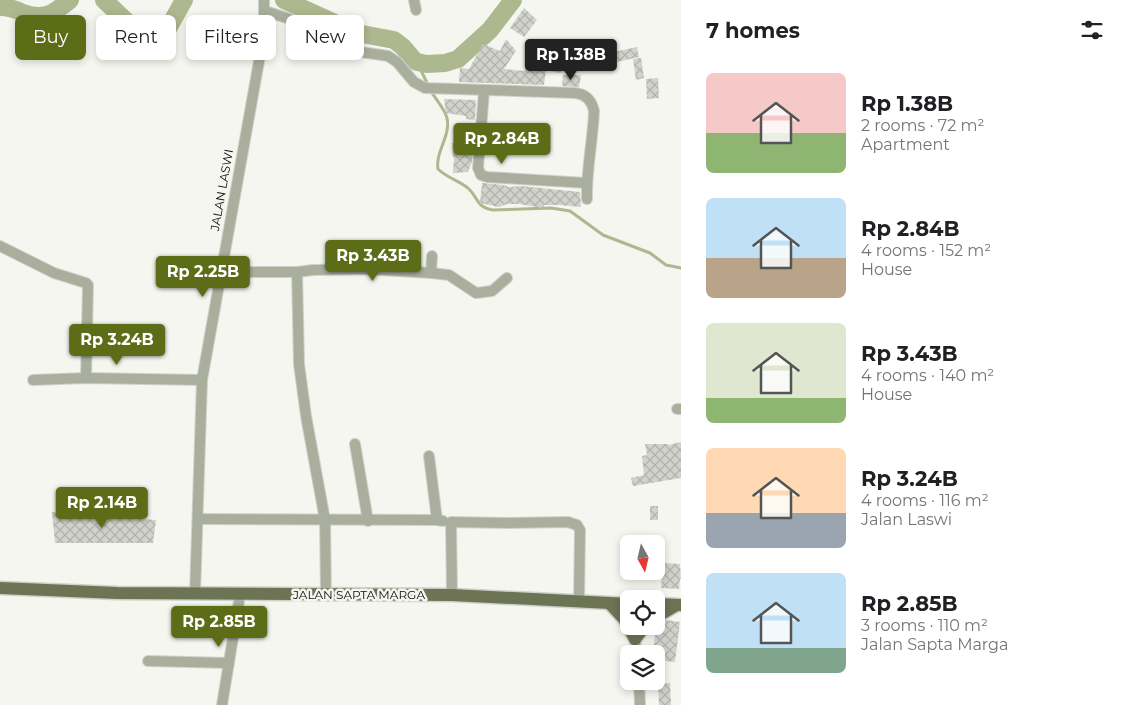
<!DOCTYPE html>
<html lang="en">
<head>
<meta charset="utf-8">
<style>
  body { margin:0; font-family:Montserrat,sans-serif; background:#f2f2f2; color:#202124; height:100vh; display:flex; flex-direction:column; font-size:19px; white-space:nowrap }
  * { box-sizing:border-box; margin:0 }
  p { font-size:16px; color:#757577 }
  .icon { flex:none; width:28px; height:28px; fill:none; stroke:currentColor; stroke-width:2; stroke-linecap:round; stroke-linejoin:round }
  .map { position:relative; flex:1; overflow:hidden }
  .details { display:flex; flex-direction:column; background:#fff; width:450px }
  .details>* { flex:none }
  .hud { position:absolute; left:15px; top:15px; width:475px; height:45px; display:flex; gap:10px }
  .needle { width:32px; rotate:172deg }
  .tools { position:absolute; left:620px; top:535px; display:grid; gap:10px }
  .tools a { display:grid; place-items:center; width:45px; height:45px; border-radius:8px; background:#fff; box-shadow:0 2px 8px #0003; font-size:25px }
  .price { position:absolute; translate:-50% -42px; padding:0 11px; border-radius:5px; background:#5d6c17; color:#fff; font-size:16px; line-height:32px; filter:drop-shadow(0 1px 2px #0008) }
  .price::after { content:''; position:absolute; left:50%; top:30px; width:15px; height:11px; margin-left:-8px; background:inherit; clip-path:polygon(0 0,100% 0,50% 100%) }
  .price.on { background:#222; color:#fff }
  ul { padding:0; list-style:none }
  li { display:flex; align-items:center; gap:15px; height:125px; padding:0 25px }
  li span { display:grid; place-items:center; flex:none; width:140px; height:100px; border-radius:8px; color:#555 }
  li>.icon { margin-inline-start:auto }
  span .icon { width:60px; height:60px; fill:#fffc; stroke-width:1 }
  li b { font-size:21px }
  h2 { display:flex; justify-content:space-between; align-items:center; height:60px; padding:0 25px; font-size:21px }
  .tag { padding:0 18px; border-radius:8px; background:#fff; box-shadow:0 2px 8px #0003; font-size:18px; line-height:45px }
  .tag.on { background:#5d6c17; color:#fff }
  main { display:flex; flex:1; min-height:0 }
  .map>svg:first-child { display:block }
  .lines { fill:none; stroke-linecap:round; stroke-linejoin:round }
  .stream { stroke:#aeb88f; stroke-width:3 }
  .river { stroke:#aeb88f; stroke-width:18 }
  .building { fill:url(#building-cross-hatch) }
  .minor-casing { stroke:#cfd1cb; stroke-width:12 }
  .major-casing { stroke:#cfd1cb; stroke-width:15 }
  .minor { stroke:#aaaf9d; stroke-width:10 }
  .major { stroke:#6c7454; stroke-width:12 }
  .labels { text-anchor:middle; stroke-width:5; stroke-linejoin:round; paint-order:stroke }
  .street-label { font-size:12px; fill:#0d0e0b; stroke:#f4f6ef }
</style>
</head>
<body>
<main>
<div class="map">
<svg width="681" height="705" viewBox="0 0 681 705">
  <defs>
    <pattern id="building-cross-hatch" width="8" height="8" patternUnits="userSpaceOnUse" patternTransform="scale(1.25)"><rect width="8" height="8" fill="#d0d2cb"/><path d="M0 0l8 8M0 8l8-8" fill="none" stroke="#b1b3ad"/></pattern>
  </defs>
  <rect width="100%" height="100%" fill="#f4f6ef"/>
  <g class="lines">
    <g class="stream">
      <path d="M417 62 428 85"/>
      <path d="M431 91C436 100 445 109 447 118 451 136 435 152 438 169 447 178 460 181 469 189 479 199 476 207 493 210L551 208 570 211 603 235 650 253 666 265 681 268"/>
    </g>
    <g class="river">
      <path d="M104 0 127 22 138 27 161 31 169 27 184 0"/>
      <path d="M284 0 357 33 394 40 403 47 414 60 417 62 427 64 445 63 458 59 490 30 513 0"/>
      <path d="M0 7C9 7 15 9 23 13 45 21 54 13 70 0"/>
    </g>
  </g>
  <g class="building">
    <path d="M524 8 537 20 524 37 510 28Z"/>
    <path d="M506 39 516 51 504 69 524 71 535 55 566 65 560 73 546 70 544 85 459 82 460 68 469 69 483 44 500 51Z"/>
    <path d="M637 47 639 57 612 63 609 53Z"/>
    <path d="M641 58 644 78 636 80 633 59Z"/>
    <path d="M563 75H581L579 87 562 86Z"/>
    <path d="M658 78 659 98 647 99 646 79Z"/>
    <path d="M444 99 476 100 475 120 466 119V116L446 113Z"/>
    <path d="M452 143 473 146 472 162 468 172 453 173 454 157H453Z"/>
    <path d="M482 183 503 185 509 187 521 186 580 192 581 207 559 205H544L543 208 519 204H507L499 207 480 203Z"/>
    <path d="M681 442V478L633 486 631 478 644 475 642 456 647 455 645 444H668V445Z"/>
    <rect x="650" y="506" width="8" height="14"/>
    <path d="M52 512 156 520 153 543H55Z"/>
    <path d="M663 563 680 564 681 579H680L679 589 661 588Z"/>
    <path d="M666 620 680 622 675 662 656 660V654H653L656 625Z"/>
    <path d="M670 683 671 705H659L658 684Z"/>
  </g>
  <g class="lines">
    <defs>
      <g id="minor">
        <path d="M414 0 416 10"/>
        <path d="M265 11 293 20 338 46 354 51 388 56 397 62 414 82 425 88 575 93C586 94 592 101 594 111 593 140 586 171 587 199"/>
        <path d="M484 91 478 168 481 175 487 177 587 183"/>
        <path d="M0 246 54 273 86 283 88 285 86 378"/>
        <path d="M220 272H297L313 270 366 269 431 273 449 275 476 293 492 291 507 278"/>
        <path d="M297 272 299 364 306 416 325 520 326 595"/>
        <path d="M431 273 432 256"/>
        <path d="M33 380 86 378 202 380"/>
        <path d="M677 409H681"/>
        <path d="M355 444 368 521"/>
        <path d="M429 456 437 520 443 521"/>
        <path d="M198 519 437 520"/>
        <path d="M195 594 202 380 261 50 264 26V0"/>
        <path d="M452 595 451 522 508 523 568 522 577 525 580 530 579 601"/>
        <path d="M635 632 636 654"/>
        <path d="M148 661 229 663"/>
        <path d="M639 681 640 705"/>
        <path d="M222 705 240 595"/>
      </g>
      <g id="major">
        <path d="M0 588 117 593 452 595 629 604"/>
        <path d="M609 603 624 619 635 639"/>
        <path d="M656 604 681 605"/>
        <path d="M656 617 675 606"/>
        <path d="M635 639 645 626"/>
      </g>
    </defs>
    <use href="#minor" class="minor-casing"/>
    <use href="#major" class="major-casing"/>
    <use href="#minor" class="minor"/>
    <use href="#major" class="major"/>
  </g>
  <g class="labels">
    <g class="street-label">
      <text transform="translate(222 190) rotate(-80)" y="4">JALAN LASWI</text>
      <text x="359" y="599">JALAN SAPTA MARGA</text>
    </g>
  </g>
</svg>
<div class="tools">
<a><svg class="needle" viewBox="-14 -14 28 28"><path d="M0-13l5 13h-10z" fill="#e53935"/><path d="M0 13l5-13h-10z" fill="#757577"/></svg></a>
<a><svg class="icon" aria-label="locate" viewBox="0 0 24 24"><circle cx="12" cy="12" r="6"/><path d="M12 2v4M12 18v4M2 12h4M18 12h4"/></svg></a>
<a><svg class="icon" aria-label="layers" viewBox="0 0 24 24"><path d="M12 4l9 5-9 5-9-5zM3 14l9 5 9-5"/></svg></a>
</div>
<b class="price on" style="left:571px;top:81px">Rp 1.38B</b>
<b class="price" style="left:502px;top:165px">Rp 2.84B</b>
<b class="price" style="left:373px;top:282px">Rp 3.43B</b>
<b class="price" style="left:203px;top:298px">Rp 2.25B</b>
<b class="price" style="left:117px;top:366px">Rp 3.24B</b>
<b class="price" style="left:102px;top:529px">Rp 2.14B</b>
<b class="price" style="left:219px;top:648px">Rp 2.85B</b>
<div class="hud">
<a class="tag on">Buy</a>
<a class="tag">Rent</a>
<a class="tag">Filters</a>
<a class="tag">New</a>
</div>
</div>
<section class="details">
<h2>7 homes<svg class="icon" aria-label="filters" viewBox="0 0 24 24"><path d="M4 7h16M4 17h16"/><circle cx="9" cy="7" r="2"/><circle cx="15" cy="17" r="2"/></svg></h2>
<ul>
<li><span style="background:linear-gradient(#f6c9c9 60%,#8fb573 0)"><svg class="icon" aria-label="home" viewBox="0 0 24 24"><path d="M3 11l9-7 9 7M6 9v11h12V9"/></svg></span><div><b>Rp 1.38B</b><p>2 rooms · 72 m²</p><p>Apartment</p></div></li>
<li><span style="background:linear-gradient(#bfe0f5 60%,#b9a48a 0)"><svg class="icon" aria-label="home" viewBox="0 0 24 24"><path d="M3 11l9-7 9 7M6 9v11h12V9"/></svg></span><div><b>Rp 2.84B</b><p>4 rooms · 152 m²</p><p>House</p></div></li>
<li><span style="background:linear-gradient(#dfe7d0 75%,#8fb573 0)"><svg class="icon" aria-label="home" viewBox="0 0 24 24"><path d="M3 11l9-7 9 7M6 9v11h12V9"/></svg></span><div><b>Rp 3.43B</b><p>4 rooms · 140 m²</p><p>House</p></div></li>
<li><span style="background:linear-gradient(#ffd9b3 65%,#9aa5b1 0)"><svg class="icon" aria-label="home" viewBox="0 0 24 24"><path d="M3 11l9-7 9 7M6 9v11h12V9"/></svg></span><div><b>Rp 3.24B</b><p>4 rooms · 116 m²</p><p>Jalan Laswi</p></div></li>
<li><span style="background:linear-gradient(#bfe0f5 75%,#7fa58c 0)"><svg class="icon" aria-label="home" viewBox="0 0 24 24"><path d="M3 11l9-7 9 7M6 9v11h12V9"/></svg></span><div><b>Rp 2.85B</b><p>3 rooms · 110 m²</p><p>Jalan Sapta Marga</p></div></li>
</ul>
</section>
</main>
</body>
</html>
